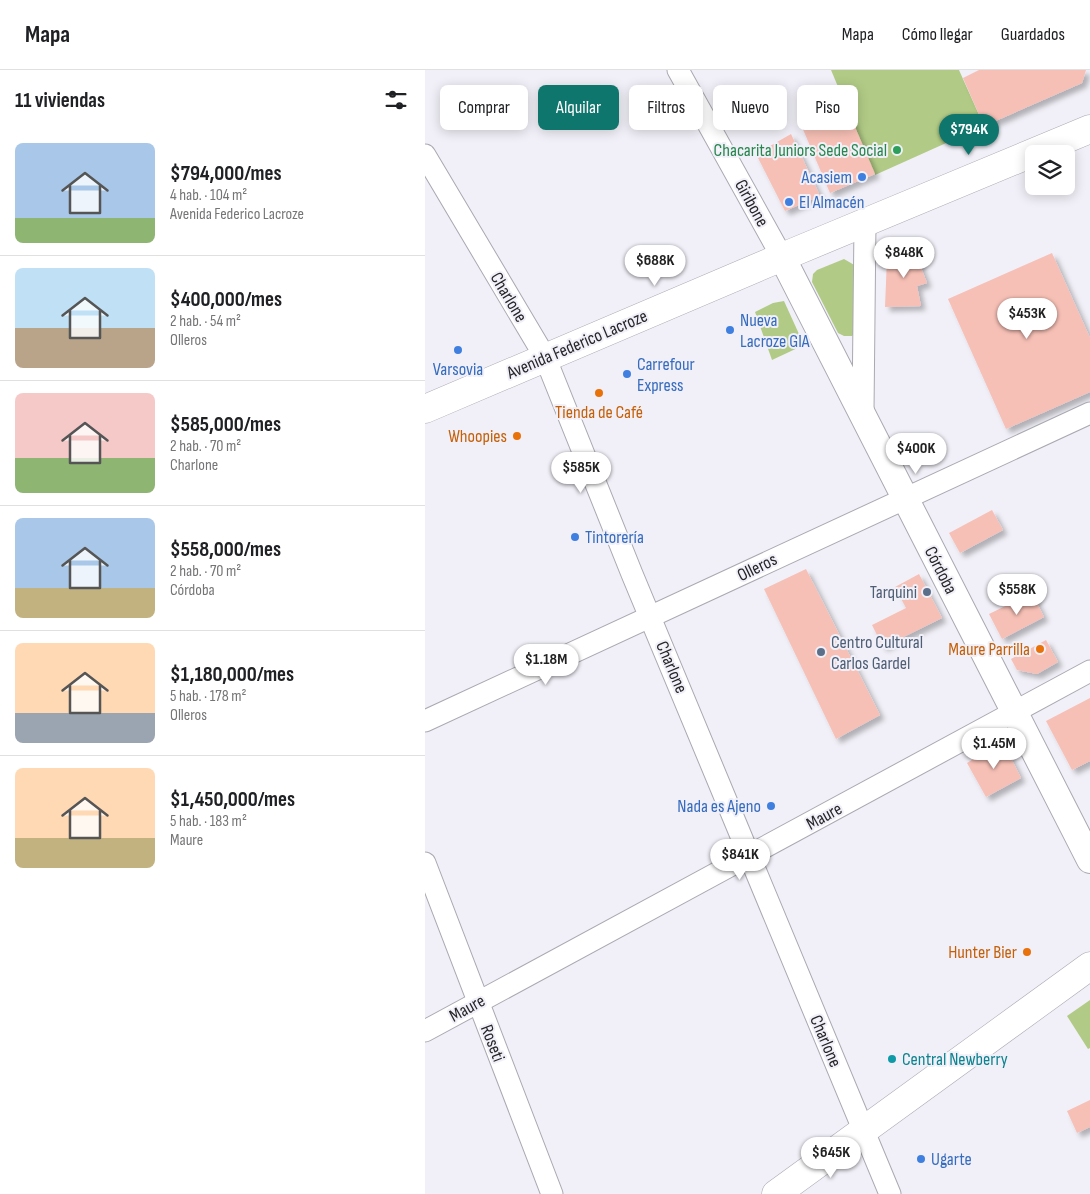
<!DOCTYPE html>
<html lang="es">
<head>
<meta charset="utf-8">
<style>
  body { margin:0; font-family:"Sofia Sans Condensed",sans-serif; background:#f6f6f6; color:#202124; height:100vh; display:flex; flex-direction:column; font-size:19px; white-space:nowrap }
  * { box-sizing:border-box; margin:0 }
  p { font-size:16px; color:#757577 }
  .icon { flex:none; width:28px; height:28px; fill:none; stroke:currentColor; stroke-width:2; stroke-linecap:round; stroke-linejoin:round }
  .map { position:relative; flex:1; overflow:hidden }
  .drawer { display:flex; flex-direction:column; background:#fff; width:425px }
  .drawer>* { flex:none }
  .banner { position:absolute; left:15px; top:15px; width:475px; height:45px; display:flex; gap:10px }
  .fabs { position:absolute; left:600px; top:75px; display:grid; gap:10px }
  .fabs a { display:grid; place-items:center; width:50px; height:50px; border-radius:8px; background:#fff; box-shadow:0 2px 12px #0003; font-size:25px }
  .price { position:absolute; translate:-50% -42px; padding:0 11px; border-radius:18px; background:#fff; color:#222; font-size:16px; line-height:32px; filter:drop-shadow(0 1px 2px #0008) }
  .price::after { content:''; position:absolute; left:50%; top:30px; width:15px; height:11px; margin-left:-8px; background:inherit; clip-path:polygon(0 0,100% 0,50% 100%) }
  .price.active { background:#0f766e; color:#fff }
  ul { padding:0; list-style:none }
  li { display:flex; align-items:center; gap:15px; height:125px; padding:0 15px }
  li+li { border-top:1px solid #e0e0e0 }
  li span { display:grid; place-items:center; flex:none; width:140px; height:100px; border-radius:8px; color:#555 }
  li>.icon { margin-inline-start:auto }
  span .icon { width:60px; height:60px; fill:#fffc; stroke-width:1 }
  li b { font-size:21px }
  h2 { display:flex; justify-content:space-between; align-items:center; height:60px; padding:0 15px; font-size:21px }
  .tag { padding:0 18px; border-radius:8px; background:#fff; box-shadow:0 2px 12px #0003; font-size:18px; line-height:45px }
  .tag.active { background:#0f766e; color:#fff }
  header { display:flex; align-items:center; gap:30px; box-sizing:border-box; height:70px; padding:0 25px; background:#fff; border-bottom:1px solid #e0e0e0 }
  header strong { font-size:24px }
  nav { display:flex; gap:28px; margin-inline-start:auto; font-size:18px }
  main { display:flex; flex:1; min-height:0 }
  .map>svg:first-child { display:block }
  .green { fill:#b1cb86 }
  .building { fill:#f7c0b6; filter:url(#shadow) }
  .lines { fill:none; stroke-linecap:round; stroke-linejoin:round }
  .minor-casing { stroke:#a9a9b1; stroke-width:23 }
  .tertiary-casing { stroke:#a9a9b1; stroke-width:28 }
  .secondary-casing { stroke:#a9a9b1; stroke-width:29 }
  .minor { stroke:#fff; stroke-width:21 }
  .tertiary { stroke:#fff; stroke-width:26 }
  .secondary { stroke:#fff; stroke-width:28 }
  .leisure-dot { fill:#2e9e5b; stroke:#f1f0f8; stroke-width:2 }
  .shop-dot { fill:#3f7fe0; stroke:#f1f0f8; stroke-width:2 }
  .food-dot { fill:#e8710a; stroke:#f1f0f8; stroke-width:2 }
  .service-dot { fill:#5c6f8a; stroke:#f1f0f8; stroke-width:2 }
  .culture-dot { fill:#0f9aa8; stroke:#f1f0f8; stroke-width:2 }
  .labels { text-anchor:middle; stroke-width:4; stroke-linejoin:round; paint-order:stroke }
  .leisure-label { font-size:18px; fill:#27864d; stroke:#f1f0f8; text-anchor:end }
  .shop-label { font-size:18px; fill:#366cbe; stroke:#f1f0f8; text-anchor:start }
  .street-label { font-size:18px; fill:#27272a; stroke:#f1f0f8 }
  .food-label { font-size:18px; fill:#c56008; stroke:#f1f0f8; text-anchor:end }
  .service-label { font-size:18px; fill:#4e5e75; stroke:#f1f0f8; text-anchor:end }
  .culture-label { font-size:18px; fill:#0d838f; stroke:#f1f0f8; text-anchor:start }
</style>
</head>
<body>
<header>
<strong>Mapa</strong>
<nav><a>Mapa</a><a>Cómo llegar</a><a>Guardados</a></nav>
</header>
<main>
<section class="drawer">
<h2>11 viviendas<svg class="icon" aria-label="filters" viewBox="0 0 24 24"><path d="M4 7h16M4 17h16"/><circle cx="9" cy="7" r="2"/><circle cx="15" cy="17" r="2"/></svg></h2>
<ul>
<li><span style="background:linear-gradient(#a9c7e8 75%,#8fb573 0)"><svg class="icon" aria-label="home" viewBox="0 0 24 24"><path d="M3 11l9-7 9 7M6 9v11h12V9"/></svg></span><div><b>$794,000/mes</b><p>4 hab. · 104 m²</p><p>Avenida Federico Lacroze</p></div></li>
<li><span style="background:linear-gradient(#bfe0f5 60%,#b9a48a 0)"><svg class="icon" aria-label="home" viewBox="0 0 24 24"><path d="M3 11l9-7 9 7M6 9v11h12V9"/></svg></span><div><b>$400,000/mes</b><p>2 hab. · 54 m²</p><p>Olleros</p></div></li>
<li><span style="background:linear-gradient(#f6c9c9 65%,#8fb573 0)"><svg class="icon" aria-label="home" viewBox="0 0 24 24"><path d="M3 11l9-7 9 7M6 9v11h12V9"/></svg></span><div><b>$585,000/mes</b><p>2 hab. · 70 m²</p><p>Charlone</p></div></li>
<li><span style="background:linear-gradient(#a9c7e8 70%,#c2b280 0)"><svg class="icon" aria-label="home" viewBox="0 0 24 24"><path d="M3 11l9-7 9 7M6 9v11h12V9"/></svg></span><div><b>$558,000/mes</b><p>2 hab. · 70 m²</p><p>Córdoba</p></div></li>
<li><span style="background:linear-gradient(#ffd9b3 70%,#9aa5b1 0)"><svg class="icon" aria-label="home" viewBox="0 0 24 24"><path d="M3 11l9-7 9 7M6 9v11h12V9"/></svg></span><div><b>$1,180,000/mes</b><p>5 hab. · 178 m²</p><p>Olleros</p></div></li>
<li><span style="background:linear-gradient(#ffd9b3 70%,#c2b280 0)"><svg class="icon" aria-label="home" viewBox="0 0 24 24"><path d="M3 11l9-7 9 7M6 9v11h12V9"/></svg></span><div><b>$1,450,000/mes</b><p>5 hab. · 183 m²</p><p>Maure</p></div></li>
</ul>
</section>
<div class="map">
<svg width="665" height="1124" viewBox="0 0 665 1124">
  <defs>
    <filter id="shadow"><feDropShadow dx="4.5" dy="4.5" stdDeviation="2.5" flood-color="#0004"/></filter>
  </defs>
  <rect width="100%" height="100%" fill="#f1f0f8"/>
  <g class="green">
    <path d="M406 0H534L559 56 450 105Z"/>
    <path d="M419 189 431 196 430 262 427 266H419L413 263 387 212 388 204 392 200Z"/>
    <path d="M359 231 379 275 347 290 330 242 348 233Z"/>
    <path d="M665 930V978L663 979 642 946Z"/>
  </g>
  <g class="building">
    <path d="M554 0H661L657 13 559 56 538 8Z"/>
    <path d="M421 36 450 104 405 123 377 57Z"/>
    <path d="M366 64 395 126 360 141 331 84Z"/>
    <path d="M487 174 502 213 492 216 496 236 460 237 462 188Z"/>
    <path d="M627 183 665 268V322L581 359 523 229Z"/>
    <path d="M567 440 578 460 535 483 524 463Z"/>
    <path d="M381 499 455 645 411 669 339 519Z"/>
    <path d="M494 504 517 548 458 577 447 555 481 538 470 517Z"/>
    <path d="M607 523 619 547 577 569 564 544Z"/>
    <path d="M621 570 633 592 612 604 592 600 586 589Z"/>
    <path d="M665 628V691L647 700 621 651Z"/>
    <path d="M571 675 581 678 596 708 561 727 542 693Z"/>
    <path d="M665 1030V1057L652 1063 642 1041Z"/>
  </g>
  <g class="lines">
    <defs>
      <g id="minor">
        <path d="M253 0 357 187"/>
        <path d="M0 85 120 287 207 504 465 1124"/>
        <path d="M438 342 440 152"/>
        <path d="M0 651C222 550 442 444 665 343"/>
        <path d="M0 793 127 1124"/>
        <path d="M0 961 665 601"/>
      </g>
      <path id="tertiary" d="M357 187 665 790"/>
      <g id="secondary">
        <path d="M0 339 357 187 665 59"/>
        <path d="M351 1124 665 896"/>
      </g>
    </defs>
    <use href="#minor" class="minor-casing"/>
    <use href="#tertiary" class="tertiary-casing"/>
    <use href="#secondary" class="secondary-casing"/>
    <use href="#minor" class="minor"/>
    <use href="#tertiary" class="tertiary"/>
    <use href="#secondary" class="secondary"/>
  </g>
  <circle class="leisure-dot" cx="472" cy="80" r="5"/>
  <g class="shop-dot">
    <circle cx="437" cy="107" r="5"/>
    <circle cx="364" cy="132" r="5"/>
    <circle cx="305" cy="260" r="5"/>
    <circle cx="33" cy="280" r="5"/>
    <circle cx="202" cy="304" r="5"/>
    <circle cx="150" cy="467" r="5"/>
    <circle cx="346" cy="736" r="5"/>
    <circle cx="496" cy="1089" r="5"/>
  </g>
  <g class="food-dot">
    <circle cx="174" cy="323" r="5"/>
    <circle cx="92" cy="366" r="5"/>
    <circle cx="615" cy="579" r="5"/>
    <circle cx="602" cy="882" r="5"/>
  </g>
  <g class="service-dot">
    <circle cx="502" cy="522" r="5"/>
    <circle cx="396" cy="582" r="5"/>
  </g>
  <circle class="culture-dot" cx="467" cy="989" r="5"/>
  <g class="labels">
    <g class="leisure-label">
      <text x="462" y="86">Chacarita Juniors Sede Social</text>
    </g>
    <g class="shop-label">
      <text x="427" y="113" text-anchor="end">Acasiem</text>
      <text x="374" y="138">El Almacén</text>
      <text x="315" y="256">Nueva<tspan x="315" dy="21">Lacroze GIA</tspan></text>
      <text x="212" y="300">Carrefour<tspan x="212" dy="21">Express</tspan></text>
      <text x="33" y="305" text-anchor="middle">Varsovia</text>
      <text x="160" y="473">Tintorería</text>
      <text x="336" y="742" text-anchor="end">Nada es Ajeno</text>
      <text x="506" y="1095">Ugarte</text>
    </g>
    <g class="street-label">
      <text transform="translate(327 133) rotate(61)" y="6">Giribone</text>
      <text transform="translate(84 227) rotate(59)" y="6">Charlone</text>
      <text transform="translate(152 274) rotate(-23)" y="6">Avenida Federico Lacroze</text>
      <text transform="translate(332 497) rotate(-26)" y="6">Olleros</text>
      <text transform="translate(516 500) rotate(63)" y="6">Córdoba</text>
      <text transform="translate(247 597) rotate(67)" y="6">Charlone</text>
      <text transform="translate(399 746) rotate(-29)" y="6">Maure</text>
      <text transform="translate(42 938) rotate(-29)" y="6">Maure</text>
      <text transform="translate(401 971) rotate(67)" y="6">Charlone</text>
      <text transform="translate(68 973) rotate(69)" y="6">Roseti</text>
    </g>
    <g class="food-label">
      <text x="174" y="348" text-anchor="middle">Tienda de Café</text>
      <text x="82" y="372">Whoopies</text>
      <text x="605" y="585">Maure Parrilla</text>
      <text x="592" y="888">Hunter Bier</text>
    </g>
    <g class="service-label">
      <text x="492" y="528">Tarquini</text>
      <text x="406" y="578" text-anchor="start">Centro Cultural<tspan x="406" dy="21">Carlos Gardel</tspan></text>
    </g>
    <g class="culture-label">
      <text x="477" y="995">Central Newberry</text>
    </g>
  </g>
</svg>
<div class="fabs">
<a><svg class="icon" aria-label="layers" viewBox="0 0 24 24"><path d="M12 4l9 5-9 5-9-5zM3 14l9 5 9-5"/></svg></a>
</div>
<b class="price active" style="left:544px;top:86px">$794K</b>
<b class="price" style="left:479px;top:209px">$848K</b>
<b class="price" style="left:230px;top:217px">$688K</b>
<b class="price" style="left:602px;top:270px">$453K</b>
<b class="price" style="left:491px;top:405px">$400K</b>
<b class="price" style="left:156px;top:424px">$585K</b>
<b class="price" style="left:592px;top:546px">$558K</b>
<b class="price" style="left:121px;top:616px">$1.18M</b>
<b class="price" style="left:569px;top:700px">$1.45M</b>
<b class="price" style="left:315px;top:811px">$841K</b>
<b class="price" style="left:406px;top:1109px">$645K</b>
<div class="banner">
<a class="tag">Comprar</a>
<a class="tag active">Alquilar</a>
<a class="tag">Filtros</a>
<a class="tag">Nuevo</a>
<a class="tag">Piso</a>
</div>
</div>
</main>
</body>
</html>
